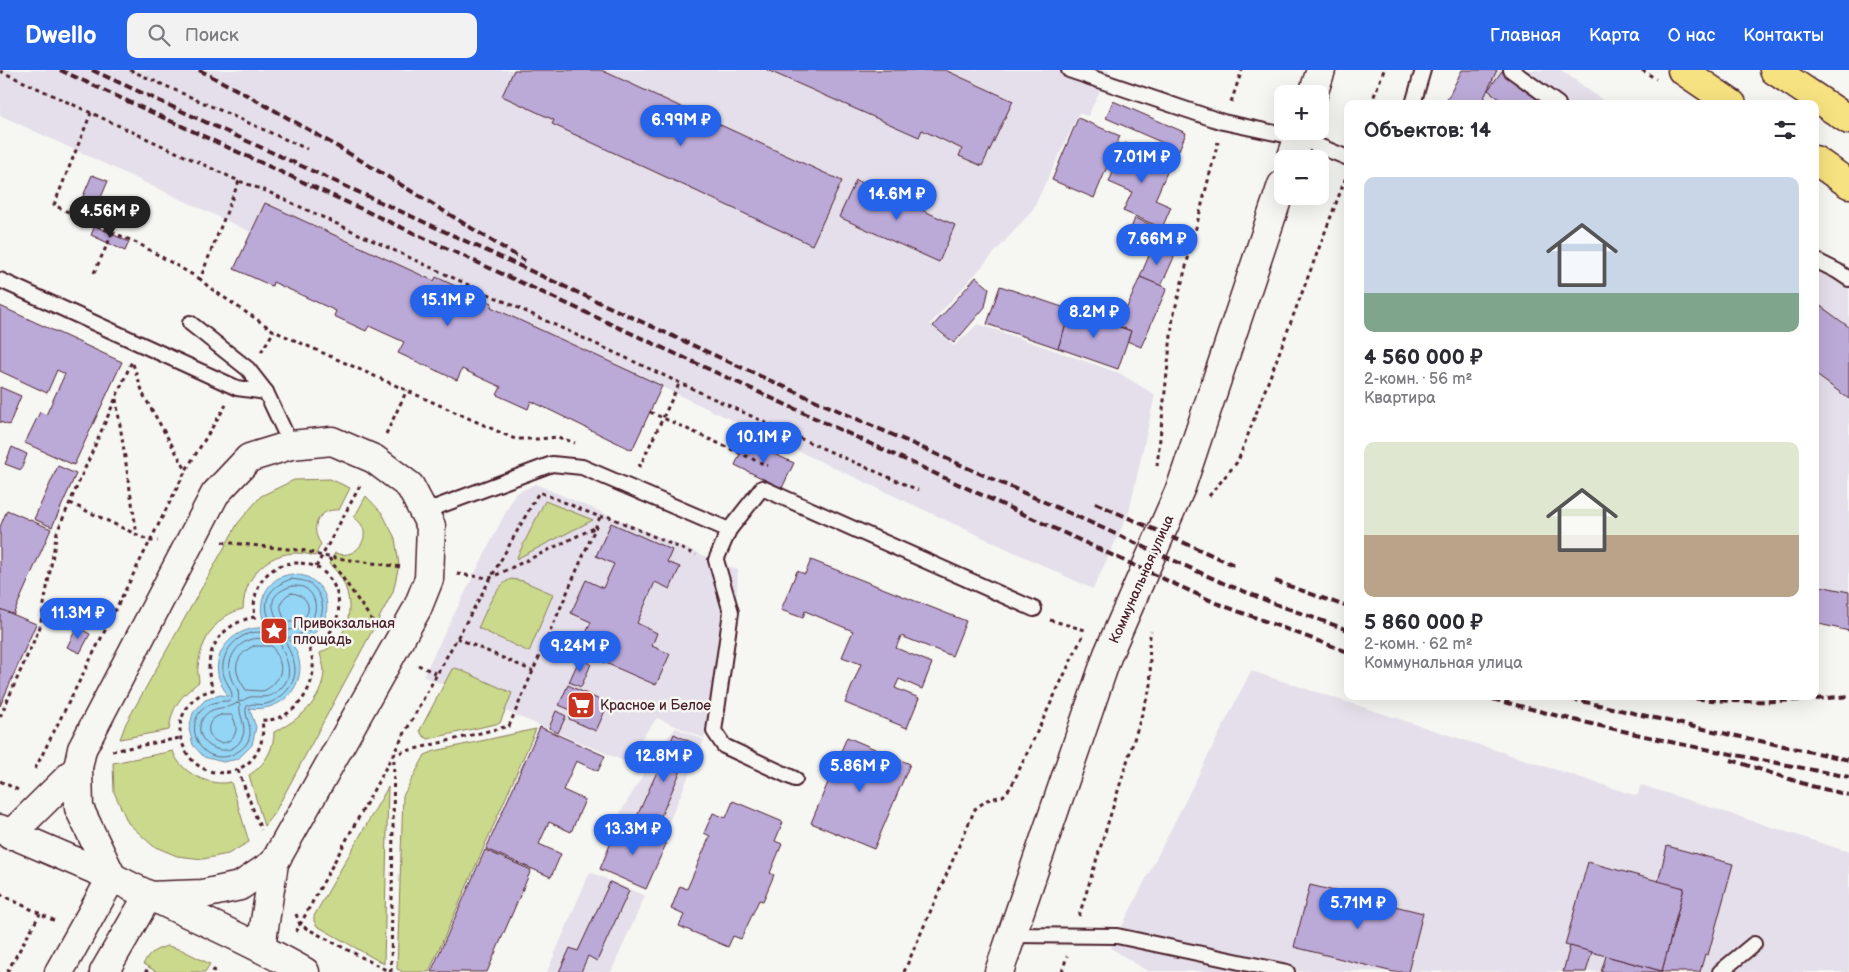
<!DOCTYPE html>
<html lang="ru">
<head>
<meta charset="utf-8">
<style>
  body { margin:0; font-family:"Balsamiq Sans",sans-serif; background:#f2f2f3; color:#2b2b33; height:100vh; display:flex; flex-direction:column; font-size:19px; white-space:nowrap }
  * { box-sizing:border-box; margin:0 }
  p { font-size:16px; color:#7c7c81 }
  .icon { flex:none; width:28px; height:28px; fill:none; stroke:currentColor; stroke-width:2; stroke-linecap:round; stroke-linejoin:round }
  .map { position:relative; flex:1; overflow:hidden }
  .side { position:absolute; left:1344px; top:30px; width:475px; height:600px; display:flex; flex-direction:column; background:#fff; border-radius:10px; box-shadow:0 5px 20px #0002 }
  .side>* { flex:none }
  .fabs { position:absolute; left:1274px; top:15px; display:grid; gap:10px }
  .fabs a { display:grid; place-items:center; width:55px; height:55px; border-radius:10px; background:#fff; box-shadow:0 5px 20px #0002; font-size:25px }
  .price { position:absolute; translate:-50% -42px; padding:0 11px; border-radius:18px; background:#2563eb; color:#fff; font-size:16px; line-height:32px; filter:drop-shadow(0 1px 2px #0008) }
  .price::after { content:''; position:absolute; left:50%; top:30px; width:15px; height:11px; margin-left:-8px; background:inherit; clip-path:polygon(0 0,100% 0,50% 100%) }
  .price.selected { background:#222; color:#fff }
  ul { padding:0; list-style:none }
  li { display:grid; align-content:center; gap:10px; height:265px; padding:0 20px }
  li span { display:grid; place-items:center; height:155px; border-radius:10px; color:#555 }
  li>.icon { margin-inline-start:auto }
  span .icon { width:90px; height:90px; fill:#fffc; stroke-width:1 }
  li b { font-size:21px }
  h2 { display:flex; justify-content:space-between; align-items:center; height:60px; padding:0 20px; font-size:21px }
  header { display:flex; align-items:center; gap:30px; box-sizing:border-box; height:70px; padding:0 25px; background:#2563eb; color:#fff }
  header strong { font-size:24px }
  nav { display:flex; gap:28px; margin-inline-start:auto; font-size:18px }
  .search { width:350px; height:45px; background:#f2f2f3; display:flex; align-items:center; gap:12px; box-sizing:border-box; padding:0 18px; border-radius:10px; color:#7c7c81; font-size:19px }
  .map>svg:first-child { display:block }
  .built { fill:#e4dfea }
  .green { fill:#cad98c; stroke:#8a7c5c }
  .water { fill:#93d5f4; stroke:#768ca4 }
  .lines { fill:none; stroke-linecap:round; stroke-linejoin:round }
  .shore { stroke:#67687b; stroke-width:1 }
  .building { fill:#bba9d8; stroke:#4a1f2b }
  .service-casing { stroke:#4a1f2b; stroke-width:18 }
  .tertiary-casing { stroke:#4a1f2b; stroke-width:31 }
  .secondary-casing { stroke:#4a1f2b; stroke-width:31 }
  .primary-casing { stroke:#4a1f2b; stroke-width:31 }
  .path { stroke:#4a1f2b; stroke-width:3; stroke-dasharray:4 4; stroke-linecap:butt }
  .service { stroke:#f6f6f2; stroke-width:14 }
  .tertiary { stroke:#f6f6f2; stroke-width:28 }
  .secondary { stroke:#f6f6f2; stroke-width:28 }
  .primary { stroke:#f7e281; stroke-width:28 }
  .rail { stroke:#4a1f2b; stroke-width:4; stroke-dasharray:8 4; stroke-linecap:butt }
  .labels { text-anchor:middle; stroke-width:5; stroke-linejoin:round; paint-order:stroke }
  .street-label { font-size:14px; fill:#4a1f2b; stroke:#f6f6f2 }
  .poi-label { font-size:14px; fill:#4a1f2b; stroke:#f6f6f2; text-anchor:start }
</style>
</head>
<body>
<header>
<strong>Dwello</strong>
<div class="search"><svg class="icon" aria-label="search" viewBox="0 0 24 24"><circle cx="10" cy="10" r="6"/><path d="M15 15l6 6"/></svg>Поиск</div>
<nav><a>Главная</a><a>Карта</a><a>О нас</a><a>Контакты</a></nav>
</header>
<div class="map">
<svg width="1849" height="902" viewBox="0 0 1849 902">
  <rect width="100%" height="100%" fill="#f6f6f2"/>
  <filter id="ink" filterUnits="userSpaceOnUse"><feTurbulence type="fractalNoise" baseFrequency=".02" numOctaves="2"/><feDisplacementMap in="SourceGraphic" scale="10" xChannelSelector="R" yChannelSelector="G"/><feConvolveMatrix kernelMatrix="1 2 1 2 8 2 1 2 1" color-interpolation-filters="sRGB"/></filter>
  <g filter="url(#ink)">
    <g class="built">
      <path d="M0 0H1105L1109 1 1088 46 1079 43 1032 141 930 254 954 276 978 254 1119 303 1155 325 1129 442 1093 519 491 237 492 233 436 207 434 211 265 133 251 162 0 45Z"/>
      <path d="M1462 0H1561L1608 34H1445Z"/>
      <path d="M1815 184 1849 208V561L1815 553Z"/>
      <path d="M535 414 738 500 732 601 704 668 657 648 624 691 423 606 515 424Z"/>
      <path d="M1251 601 1637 726 1641 715 1849 782V902L1147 901 1111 878Z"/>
      <path d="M676 658 704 670 663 766 618 747 660 676Z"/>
      <path d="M590 802 645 826 611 902H547Z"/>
    </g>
    <g class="green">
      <path d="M330 409 350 418 339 440C318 438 309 458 321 474L315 486C277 474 244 500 243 539 217 544 200 572 198 597 197 602 199 607 199 612 180 627 172 636 169 660L120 669 126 653 238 453 261 426 294 410Z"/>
      <path d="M366 426 382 443 395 468 399 495 393 522 275 742 264 756 249 705C264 696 274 680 274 662 299 650 322 632 324 602 324 596 321 588 320 583 356 567 358 518 329 494L335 483C359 492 376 460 354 448Z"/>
      <path d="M545 431 593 450 516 489Z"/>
      <path d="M511 509 523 511 553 524 529 582 478 558C486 542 494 516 511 509Z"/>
      <path d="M456 598 512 623 500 653 428 669 422 665 420 660 452 599Z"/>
      <path d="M536 659 429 902H403L397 899 403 726 425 685 435 681Z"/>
      <path d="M173 681C180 703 210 717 231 712L249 772 228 784 203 789 177 786 153 776 128 753 114 722 113 693Z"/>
      <path d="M388 717 384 894 317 856 314 851V846Z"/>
      <path d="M168 876 182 880 210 894 205 902H157L143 894C150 883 155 879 168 876Z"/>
    </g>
    <path class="water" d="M292 504C296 505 302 505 307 507 310 508 313 511 316 513 341 534 319 576 289 570 316 602 289 644 249 638L256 657 252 675 238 689 223 692 204 687 193 675 189 659 193 643 205 630 220 625 229 626C201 594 228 554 268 558 256 543 261 520 277 509 281 506 287 505 292 504Z"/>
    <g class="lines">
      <g class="shore">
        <path d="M291 509C296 510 303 510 307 512 320 519 327 537 319 550 311 567 293 562 286 570 286 577 295 588 295 600 295 616 281 630 266 634 259 636 253 632 247 636 242 646 256 658 247 673 243 679 235 684 229 686 191 696 176 631 228 631L232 628C233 619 224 611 223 602 221 584 234 567 251 563 258 561 265 564 270 560 273 554 269 551 268 545 262 526 274 515 291 509Z"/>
        <path d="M292 516C295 516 300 516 303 517 320 525 319 550 303 557 296 561 287 557 282 565 273 577 306 602 275 623 267 629 259 626 250 627 246 628 243 631 239 632 238 628 239 625 238 621 237 616 232 613 231 608 225 591 236 573 252 569 261 567 272 572 277 562 284 548 255 528 292 516Z"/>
        <path d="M292 523C309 525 315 543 299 551 295 552 290 552 287 552 279 542 277 528 292 523Z"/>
        <path d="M254 576H272C279 588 286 600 275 612 272 616 267 620 262 621 257 621 251 620 246 620 243 615 239 610 238 605 233 592 242 581 254 576Z"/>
        <path d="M237 633 240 634C238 646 248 656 242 668 229 695 188 672 203 648 212 634 226 641 237 633Z"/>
        <path d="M221 645H232C235 652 239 660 233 667 217 686 194 653 221 645Z"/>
      </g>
    </g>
    <g class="building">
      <path d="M514 0H601L842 111 812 175 552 54 554 50 502 26Z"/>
      <path d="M767 0H945L1013 31 982 96 959 86 962 79 922 60 919 67Z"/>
      <path d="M1462 0H1497L1481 34H1445Z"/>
      <path d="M1502 1 1547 34H1506L1488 20Z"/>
      <path d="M1113 31 1186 63 1179 80 1106 48Z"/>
      <path d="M1078 48 1120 66 1094 128 1052 110Z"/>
      <path d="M1125 73 1171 93 1155 130 1171 137 1162 158 1123 141 1132 122 1109 112Z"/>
      <path d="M92 105 108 111 94 144 78 138Z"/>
      <path d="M856 110 955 155 939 192 839 147Z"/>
      <path d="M265 133 434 211 436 207 492 233 491 237 662 316 632 380 531 331 528 339 497 325 501 317 462 299 457 310 398 283 404 272 369 256 366 261 334 246 336 241 273 212 272 216 234 199Z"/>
      <path d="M1135 148 1158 158 1150 175 1128 166Z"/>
      <path d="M95 156 129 172 125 181 91 165Z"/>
      <path d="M1153 176 1175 185 1161 216 1140 207Z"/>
      <path d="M976 207 989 218 985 237 954 273 933 256Z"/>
      <path d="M1140 207 1167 218 1141 277 1127 271 1131 261 1119 256Z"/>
      <path d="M1000 216 1071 240 1058 278 987 254Z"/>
      <path d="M1815 232 1849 257V329L1815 304Z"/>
      <path d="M0 236 122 292 74 395 25 373 40 342 46 345 65 304 57 300 47 323 0 301Z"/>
      <path d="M1071 240 1131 261 1118 299 1058 278Z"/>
      <path d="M0 317 21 326 9 355 0 352Z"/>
      <path d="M746 371 794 393 782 418 735 395Z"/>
      <path d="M12 377 27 384 21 400 5 394Z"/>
      <path d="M58 396 76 404 52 457 34 449Z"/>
      <path d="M7 440 51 459 13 545 0 539V457Z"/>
      <path d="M611 453 672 480 667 492 680 497 670 519 655 512 637 553 657 563 652 576 670 584 656 615 578 581 591 552 571 543 586 510 603 518 614 494 596 486Z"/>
      <path d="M811 490 966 551 952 586 901 566 896 578 932 593 922 619 899 609 895 618 919 628 907 658 845 633 861 594 842 587 853 561 805 541 803 548 781 540 797 501 805 504Z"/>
      <path d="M1815 515 1849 522V561L1815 553Z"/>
      <path d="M0 539 36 554 0 636Z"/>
      <path d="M77 557 90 564 80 583 67 577Z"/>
      <path d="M580 588 591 594 581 617 569 612Z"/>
      <path d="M568 615 608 634 596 661 569 649 573 641 559 635Z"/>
      <path d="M556 641 566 646 558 663 549 658Z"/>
      <path d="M540 657 605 686 598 701 576 691 563 720 585 730 571 762 549 752 539 774 561 784 551 807 486 779Z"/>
      <path d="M674 664 693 673 654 762 634 753Z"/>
      <path d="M847 667 910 694 874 779 811 753Z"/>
      <path d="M733 731 783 752 775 771 782 774 770 803 774 805 763 831 759 830 741 869 733 866 728 877 679 856 684 845 671 839 680 816 687 819 710 766 704 763 713 743 726 748Z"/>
      <path d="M619 753 666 774 646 819 600 799Z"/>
      <path d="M1667 776 1733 794 1708 885 1705 884 1700 902H1601L1606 886 1662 901 1684 818 1658 812Z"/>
      <path d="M485 780 531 800 487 902H431Z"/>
      <path d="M1588 792 1684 818 1662 901 1565 875Z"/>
      <path d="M610 812 629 821 597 891 588 886 581 902H559L570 878 578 881Z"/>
      <path d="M1310 815 1423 843 1408 902H1393L1294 877Z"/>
      <path d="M1570 876 1592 882 1586 902H1563Z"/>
    </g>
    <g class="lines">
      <defs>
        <g id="service">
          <path d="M1069 0 1223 52 1299 68 1348 88"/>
          <path d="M1511 0 1558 34"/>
          <path d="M1413 34 1423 0"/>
          <path d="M1815 190 1837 201 1849 209"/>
          <path d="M0 210 237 318 266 322"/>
          <path d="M190 253 248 299 266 322 291 375"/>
          <path d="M423 442 552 394 582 397 729 460"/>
          <path d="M795 709 724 676 714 661 731 542 716 490 729 460 762 418 1034 539"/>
          <path d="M1012 865 1117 866 1287 902"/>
          <path d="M1720 902 1754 874"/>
        </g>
        <g id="tertiary">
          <path d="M0 759 112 807"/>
          <path d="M10 765 78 698"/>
          <path d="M112 807 79 738 78 698 82 679 215 424 249 388 291 375 332 371 374 389 410 416 431 456 429 509 417 539 274 793 240 816 203 824 148 826"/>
          <path d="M261 877 274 793"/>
        </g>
        <g id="secondary">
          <path d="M1313 24 1321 0"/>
          <path d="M1291 89 1301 61"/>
          <path d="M59 902 112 807C176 840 243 866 305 902"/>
          <path d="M104 902 148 826"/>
          <path d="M999 902 1108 584 1181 417 1282 115"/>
        </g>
        <g id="primary">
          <path d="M1682 0 1732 34"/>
          <path d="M1774 0 1849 50"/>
          <path d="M1815 90 1849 114"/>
        </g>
      </defs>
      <use href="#service" class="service-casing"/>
      <use href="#tertiary" class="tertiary-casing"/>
      <use href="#secondary" class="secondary-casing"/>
      <use href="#primary" class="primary-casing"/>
      <g class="path">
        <path d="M130 0 307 79"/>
        <path d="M1642 0 1656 9"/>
        <path d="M0 1 239 111 266 121 790 364 918 420"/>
        <path d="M1231 32 1242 0"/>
        <path d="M1371 34 1384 0"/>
        <path d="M239 111 200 209 210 218 274 261 515 369H539L558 367 575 373"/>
        <path d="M86 141 83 149 139 174 200 209"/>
        <path d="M83 149 54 135 91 43"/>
        <path d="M94 203 113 162"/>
        <path d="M261 282 274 261"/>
        <path d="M133 294 144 326 186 400"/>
        <path d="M116 329 137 465"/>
        <path d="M650 342 768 396"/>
        <path d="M386 364 407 320"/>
        <path d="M638 395 640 396 680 312"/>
        <path d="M1157 396 1173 247 1218 72"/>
        <path d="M1209 426 1238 391 1346 107"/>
        <path d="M70 433 150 471H158"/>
        <path d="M600 447 607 446 696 485"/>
        <path d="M222 472 307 481 322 486 401 497"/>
        <path d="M329 488 376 556"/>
        <path d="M301 493C306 494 312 495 316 497 343 511 347 552 322 570 318 573 313 575 308 577 325 607 297 653 262 650 271 707 198 723 182 672 179 663 179 652 184 643 191 630 199 623 213 620 211 613 208 604 209 597 209 571 230 551 255 547 251 524 261 501 285 494 290 493 296 493 301 493Z"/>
        <path d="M316 497 361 414"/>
        <path d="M457 504 490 508 594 458"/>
        <path d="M1050 550 1085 560"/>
        <path d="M457 568 533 601"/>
        <path d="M418 595 437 604"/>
        <path d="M0 647 40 557 57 462 132 291"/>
        <path d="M112 681 180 668"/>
        <path d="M35 699 186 400 226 335"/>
        <path d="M238 700 261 760"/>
        <path d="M0 711 18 720"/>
        <path d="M0 824 55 851"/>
        <path d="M296 844 300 855 390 902"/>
        <path d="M1079 846 1151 615 1149 572 1151 561"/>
        <path d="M296 862 437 604 539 422"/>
        <path d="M145 900 148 902"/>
        <path d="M7 902 40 844"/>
        <path d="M213 902 214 900 217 902"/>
        <path d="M391 902 394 684 509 656 600 447 539 422"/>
        <path d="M904 902 975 739 987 730 1003 726 1011 717 1084 563"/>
        <path d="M1062 902 1067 886"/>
      </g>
      <use href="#service" class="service"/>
      <use href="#tertiary" class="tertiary"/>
      <use href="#secondary" class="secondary"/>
      <use href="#primary" class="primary"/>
      <g class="rail">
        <path d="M60 0 1216 533 1348 582"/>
        <path d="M92 0 760 306 1085 450 1223 513 1278 535 1348 560"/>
        <path d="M199 0C311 57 417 125 525 191"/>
        <path d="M1095 433 1234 495"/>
        <path d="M1275 511 1348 537"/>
        <path d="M1481 626 1570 649 1680 674 1849 707"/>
        <path d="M1559 626 1690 656 1849 690"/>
        <path d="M1672 626C1731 634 1790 632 1849 626"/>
        <path d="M1731 690 1811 716 1849 725"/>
      </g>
    </g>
  </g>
  <defs>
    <symbol id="sight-square" viewBox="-11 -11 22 22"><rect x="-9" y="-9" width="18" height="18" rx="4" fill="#c8321e" stroke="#f6f6f2"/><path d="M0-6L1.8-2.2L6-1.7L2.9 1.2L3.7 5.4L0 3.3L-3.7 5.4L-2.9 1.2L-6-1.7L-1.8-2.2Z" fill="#fff"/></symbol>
    <symbol id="supermarket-square" viewBox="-11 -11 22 22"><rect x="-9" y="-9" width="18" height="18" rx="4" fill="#c8321e" stroke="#f6f6f2"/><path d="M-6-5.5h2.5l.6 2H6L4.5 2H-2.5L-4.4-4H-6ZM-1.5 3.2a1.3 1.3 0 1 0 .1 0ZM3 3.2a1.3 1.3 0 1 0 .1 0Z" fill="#fff"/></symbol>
  </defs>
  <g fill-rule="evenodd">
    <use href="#sight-square" x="258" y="545" width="32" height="32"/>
    <use href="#supermarket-square" x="565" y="619" width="32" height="32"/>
  </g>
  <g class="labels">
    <g class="street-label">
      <text transform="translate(1141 509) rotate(-66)" y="5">Коммунальная улица</text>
    </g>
    <g class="poi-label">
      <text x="293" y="558">Привокзальная<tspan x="293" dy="16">площадь</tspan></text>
      <text x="600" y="640">Красное и Белое</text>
    </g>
  </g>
</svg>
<div class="fabs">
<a>+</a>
<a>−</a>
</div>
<b class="price" style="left:681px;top:77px">6.99M ₽</b>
<b class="price" style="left:1142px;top:114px">7.01M ₽</b>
<b class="price" style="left:897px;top:151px">14.6M ₽</b>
<b class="price selected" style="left:110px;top:168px">4.56M ₽</b>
<b class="price" style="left:1157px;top:196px">7.66M ₽</b>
<b class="price" style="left:448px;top:257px">15.1M ₽</b>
<b class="price" style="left:1094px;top:269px">8.2M ₽</b>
<b class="price" style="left:764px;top:394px">10.1M ₽</b>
<b class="price" style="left:78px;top:570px">11.3M ₽</b>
<b class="price" style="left:580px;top:603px">9.24M ₽</b>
<b class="price" style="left:664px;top:713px">12.8M ₽</b>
<b class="price" style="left:860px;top:723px">5.86M ₽</b>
<b class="price" style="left:633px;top:786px">13.3M ₽</b>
<b class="price" style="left:1358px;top:860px">5.71M ₽</b>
<section class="side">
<h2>Объектов: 14<svg class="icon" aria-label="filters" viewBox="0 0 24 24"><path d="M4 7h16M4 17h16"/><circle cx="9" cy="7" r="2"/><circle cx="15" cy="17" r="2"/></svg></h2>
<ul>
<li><span style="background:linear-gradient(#c9d6e8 75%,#7fa58c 0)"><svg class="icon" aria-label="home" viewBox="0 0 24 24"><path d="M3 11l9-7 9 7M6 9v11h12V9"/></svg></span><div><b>4 560 000 ₽</b><p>2-комн. · 56 m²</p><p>Квартира</p></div></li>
<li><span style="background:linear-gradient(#dfe7d0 60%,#b9a48a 0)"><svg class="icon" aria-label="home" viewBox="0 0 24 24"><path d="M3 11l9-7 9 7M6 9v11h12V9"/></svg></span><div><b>5 860 000 ₽</b><p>2-комн. · 62 m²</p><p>Коммунальная улица</p></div></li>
</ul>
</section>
</div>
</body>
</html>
